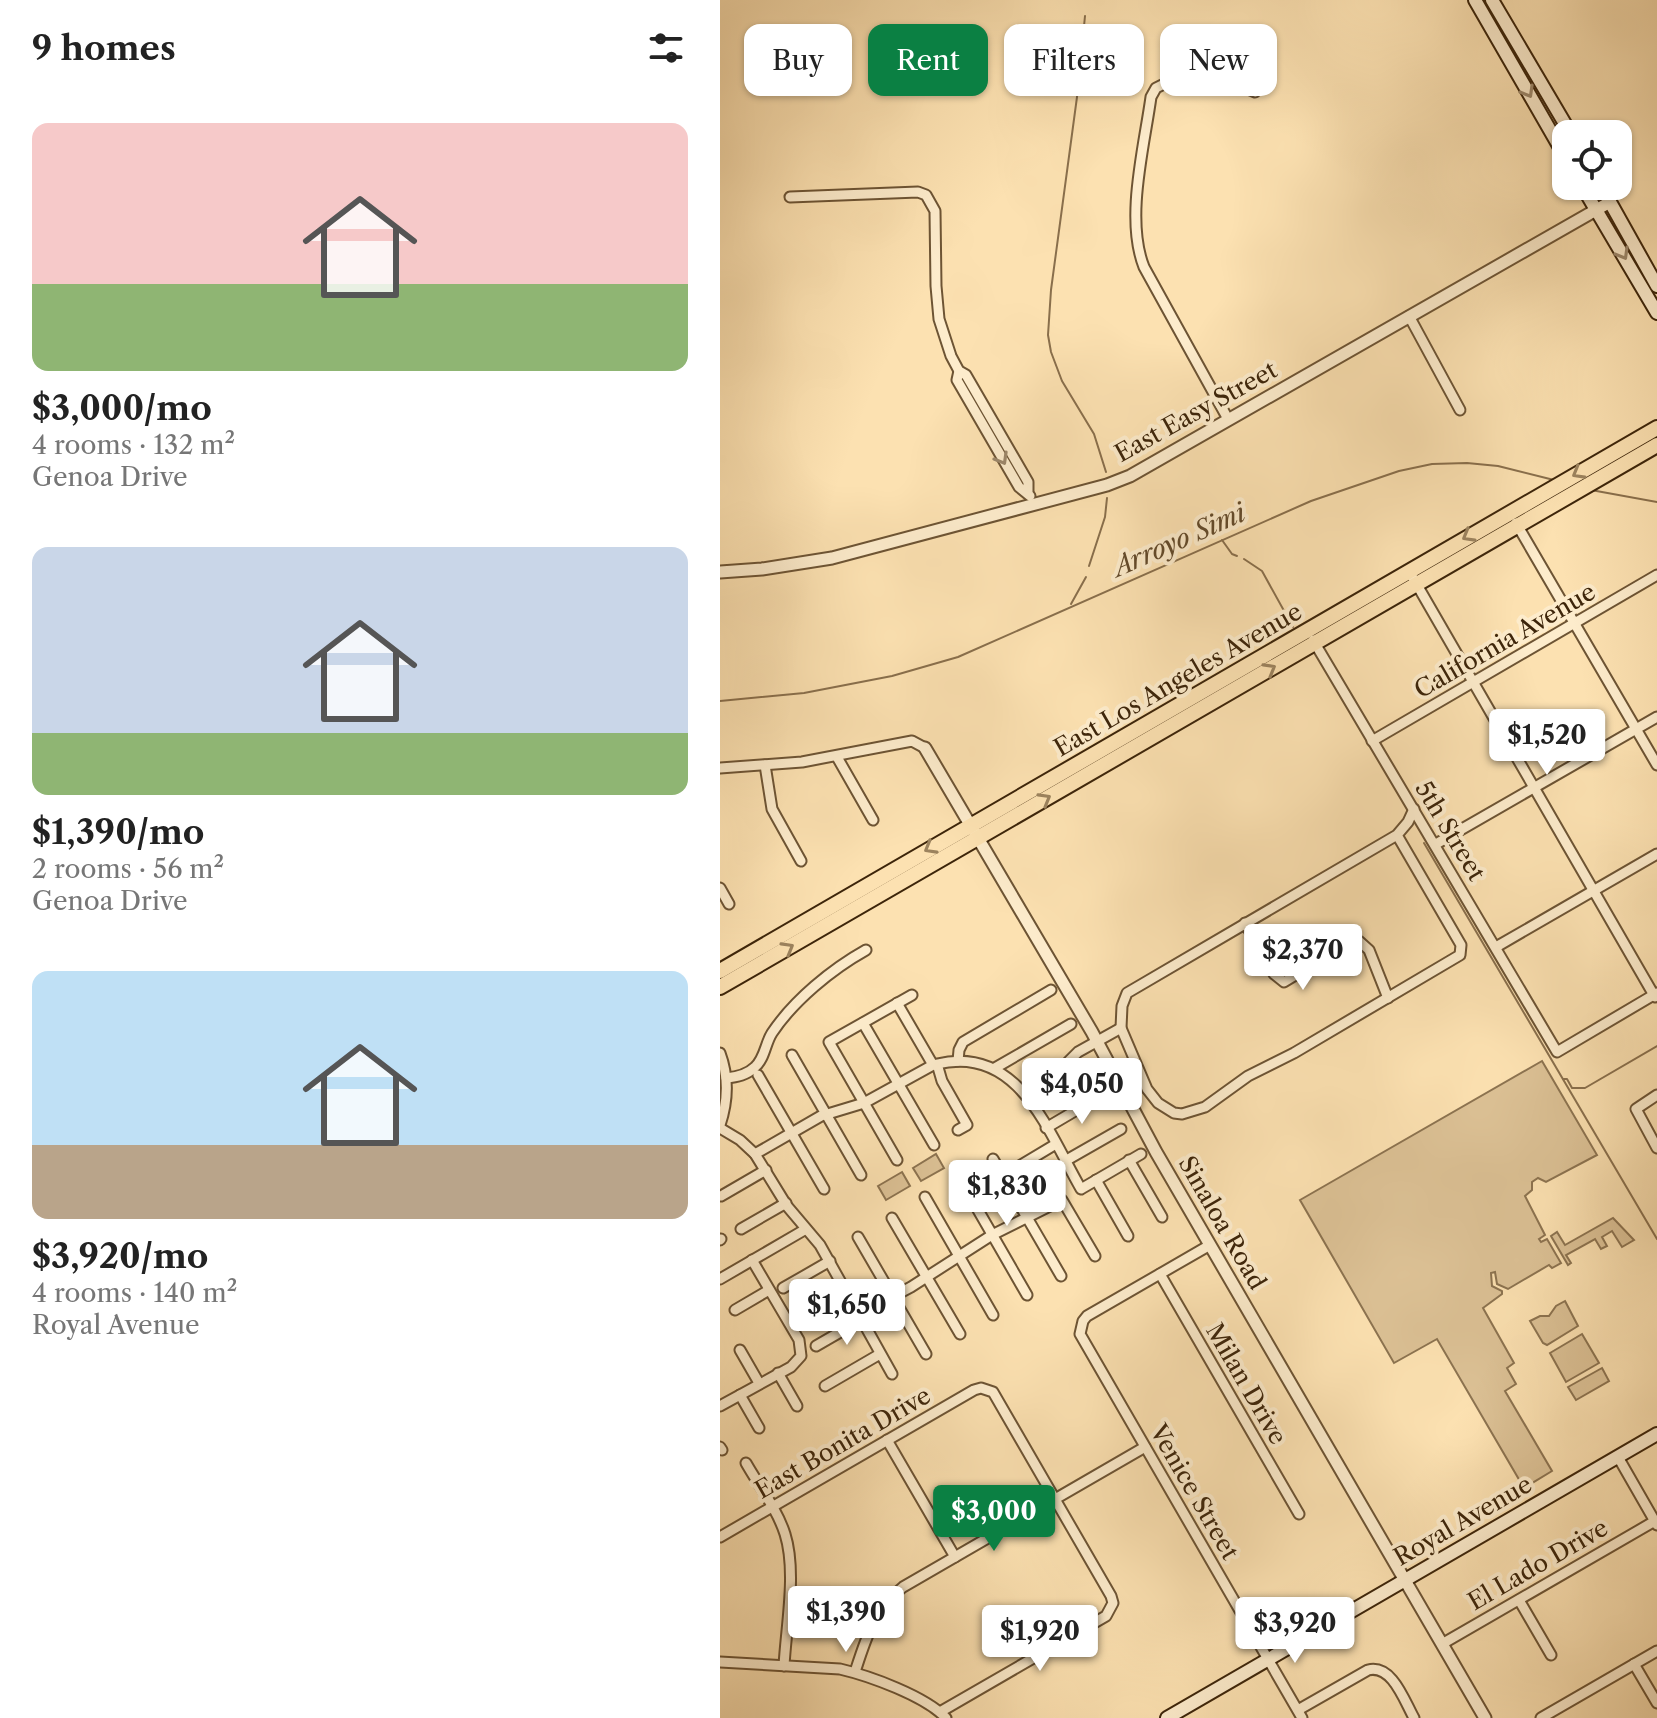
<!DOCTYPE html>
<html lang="en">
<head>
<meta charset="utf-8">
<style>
  body { margin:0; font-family:"Libre Caslon Text",serif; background:#f6f6f6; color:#222; height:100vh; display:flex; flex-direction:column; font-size:30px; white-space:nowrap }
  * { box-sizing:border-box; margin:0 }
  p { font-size:26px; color:#767676 }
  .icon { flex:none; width:44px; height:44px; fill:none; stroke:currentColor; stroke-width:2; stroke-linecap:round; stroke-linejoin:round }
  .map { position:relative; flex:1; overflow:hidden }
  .sheet { display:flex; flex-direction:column; background:#fff; width:720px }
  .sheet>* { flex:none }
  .guide { position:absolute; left:24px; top:24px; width:760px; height:72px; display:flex; gap:16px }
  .fabs { position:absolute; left:832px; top:120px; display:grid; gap:16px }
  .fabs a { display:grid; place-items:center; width:80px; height:80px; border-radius:16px; background:#fff; box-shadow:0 2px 6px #0004; font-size:40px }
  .price { position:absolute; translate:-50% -68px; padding:0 18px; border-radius:8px; background:#fff; color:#222; font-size:26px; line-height:52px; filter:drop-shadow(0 2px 4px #0008) }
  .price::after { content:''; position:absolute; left:50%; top:48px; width:24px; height:18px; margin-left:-12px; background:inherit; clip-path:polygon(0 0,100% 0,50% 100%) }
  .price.current { background:#0b8043; color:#fff }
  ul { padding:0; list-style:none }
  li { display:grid; align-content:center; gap:16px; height:424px; padding:0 32px }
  li span { display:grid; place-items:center; height:248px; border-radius:16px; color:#555 }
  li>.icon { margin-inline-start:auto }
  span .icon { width:144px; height:144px; fill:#fffc; stroke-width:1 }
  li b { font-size:34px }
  h2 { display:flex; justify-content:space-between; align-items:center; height:96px; padding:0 32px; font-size:34px }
  .chip { padding:0 28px; border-radius:16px; background:#fff; box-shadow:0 2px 6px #0004; font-size:28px; line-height:72px }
  .chip.current { background:#0b8043; color:#fff }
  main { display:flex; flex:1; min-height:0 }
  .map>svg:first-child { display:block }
  .green { fill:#dcc195; stroke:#8c7350; stroke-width:2 }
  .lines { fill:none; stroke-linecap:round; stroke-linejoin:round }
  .stream { stroke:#896f4c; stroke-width:2 }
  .minor-casing { stroke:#6d5434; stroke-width:13 }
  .tertiary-casing { stroke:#6d5434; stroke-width:15 }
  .secondary-casing { stroke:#3d250a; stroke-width:16 }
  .primary-casing { stroke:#3d250a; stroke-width:18 }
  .minor { stroke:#fdeccc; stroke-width:9 }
  .tertiary { stroke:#fdeccc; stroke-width:11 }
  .secondary { stroke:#fdeccc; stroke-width:12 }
  .primary { stroke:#fce1b1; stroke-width:14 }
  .oneway { stroke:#9d886b }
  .oneway2 { stroke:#9c835e }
  .labels { text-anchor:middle; stroke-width:8; stroke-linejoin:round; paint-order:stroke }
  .street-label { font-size:24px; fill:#3d250a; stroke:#fdeccc }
  .water-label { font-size:26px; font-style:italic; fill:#634a2b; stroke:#fdeccc }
</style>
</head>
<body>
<main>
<section class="sheet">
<h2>9 homes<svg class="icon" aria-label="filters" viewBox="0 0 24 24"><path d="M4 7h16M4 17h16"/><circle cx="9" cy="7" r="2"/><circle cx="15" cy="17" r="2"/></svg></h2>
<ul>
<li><span style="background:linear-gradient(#f6c9c9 65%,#8fb573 0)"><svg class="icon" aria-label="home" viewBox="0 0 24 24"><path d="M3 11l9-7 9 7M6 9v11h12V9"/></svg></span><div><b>$3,000/mo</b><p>4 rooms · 132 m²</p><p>Genoa Drive</p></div></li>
<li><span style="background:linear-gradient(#c9d6e8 75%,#8fb573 0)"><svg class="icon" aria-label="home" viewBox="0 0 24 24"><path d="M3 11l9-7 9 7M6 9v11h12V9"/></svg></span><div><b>$1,390/mo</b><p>2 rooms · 56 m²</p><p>Genoa Drive</p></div></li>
<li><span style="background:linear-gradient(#bfe0f5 70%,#b9a48a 0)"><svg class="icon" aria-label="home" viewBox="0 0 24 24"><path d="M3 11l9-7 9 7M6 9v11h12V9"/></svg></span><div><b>$3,920/mo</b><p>4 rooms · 140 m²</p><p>Royal Avenue</p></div></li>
</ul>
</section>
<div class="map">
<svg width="937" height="1718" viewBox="0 0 937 1718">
  <rect width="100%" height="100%" fill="#fce1b1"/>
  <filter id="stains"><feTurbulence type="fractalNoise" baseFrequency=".0025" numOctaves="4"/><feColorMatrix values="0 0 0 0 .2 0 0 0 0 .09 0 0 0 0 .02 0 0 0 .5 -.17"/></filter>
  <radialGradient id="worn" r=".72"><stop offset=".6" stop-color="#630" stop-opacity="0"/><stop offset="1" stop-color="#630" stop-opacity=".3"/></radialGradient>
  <g class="green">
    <path d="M822 1061 877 1155 826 1182 818 1178 812 1182V1190L805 1196 825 1235 819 1239 821 1242 827 1239 841 1263 832 1268 829 1265 788 1289 777 1284 775 1272 771 1273 772 1286 782 1291V1294L763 1308 794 1363 787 1368 796 1384 785 1391 832 1471 804 1488 717 1339 674 1363 580 1200Z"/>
    <path d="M216 1154 224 1168 201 1181 193 1168Z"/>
    <path d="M182 1172 190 1186 166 1200 158 1186Z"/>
    <path d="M893 1218 914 1240 902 1247 892 1231 882 1237 887 1246 881 1249 875 1239 846 1255 851 1263 848 1265 831 1236 837 1232 845 1245Z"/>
    <path d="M845 1301 858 1326 827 1345 823 1343 810 1321 820 1316H829L836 1306Z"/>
    <path d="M862 1334 879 1363 846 1382 830 1353Z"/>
    <path d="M882 1368 889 1381 856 1400 848 1387Z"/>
  </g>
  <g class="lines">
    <g class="stream">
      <path d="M365 16 357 97 331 290 328 335 331 352 342 381 374 434 386 472"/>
      <path d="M871 490 937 502"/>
      <path d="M502 540 512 554 517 556"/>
      <path d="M524 559 542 571 573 627"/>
      <path d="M369 566 385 517 387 498"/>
      <path d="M351 604 366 577"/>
      <path d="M0 701 84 693 172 676 238 657 591 501 679 471 712 464 747 463 778 466 834 480"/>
      <path d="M704 843 937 1239"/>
      <path d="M843 1079H847L852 1088H865L937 1046"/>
    </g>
    <defs>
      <g id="minor">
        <path d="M70 197 198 192 206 195 215 211 216 286 219 319 231 356 239 371 246 375 308 482V493"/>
        <path d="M689 316 740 410"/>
        <path d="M239 371 237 380 299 487 310 496"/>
        <path d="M508 419 424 267C405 219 424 148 431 97L436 88 450 81H510L535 92"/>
        <path d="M796 523 937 765"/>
        <path d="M689 571 935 997"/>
        <path d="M593 640 837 1052 937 993"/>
        <path d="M652 741 937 575"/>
        <path d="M117 757 153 820"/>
        <path d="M45 765 52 809 81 861"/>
        <path d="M0 768 82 762 192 741 205 748"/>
        <path d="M677 835 741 945 740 955 574 1053 528 1076 485 1107 462 1114 454 1113 438 1103 427 1089 401 1028 402 1006 407 993 677 835 688 822 694 809"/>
        <path d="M716 844 937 717"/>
        <path d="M0 888 9 904"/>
        <path d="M525 923 554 974 564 982 632 941H639L649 950 668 998"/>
        <path d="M776 947 937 854"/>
        <path d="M143 1023 214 1145"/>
        <path d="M0 1053C9 1077 8 1101 0 1125"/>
        <path d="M72 1055 141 1175"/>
        <path d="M238 1061 239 1050 243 1042 331 990"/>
        <path d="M275 1068 351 1024"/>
        <path d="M38 1075 104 1189"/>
        <path d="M6 1078C17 1077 27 1075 35 1067 45 1058 45 1044 52 1033 74 1000 112 969 146 950"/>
        <path d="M305 1093 341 1069 358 1052 401 1028"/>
        <path d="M937 1095 916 1109 937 1148"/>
        <path d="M0 1128 20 1140 35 1154 67 1206 100 1245 172 1374"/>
        <path d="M326 1128 382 1095"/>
        <path d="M238 1130 247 1125 222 1081 217 1064C299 1044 328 1132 361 1189L421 1154"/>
        <path d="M35 1154 101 1116 144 1103 213 1065 177 1003"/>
        <path d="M273 1159 341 1276"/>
        <path d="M177 1160 109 1042 192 995"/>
        <path d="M409 1160 442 1217"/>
        <path d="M345 1161 401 1129"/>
        <path d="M291 1171 336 1144"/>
        <path d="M239 1177 307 1295"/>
        <path d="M376 1180 408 1236"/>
        <path d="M1 1196 46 1170"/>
        <path d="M205 1197 273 1315"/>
        <path d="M172 1218 240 1334"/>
        <path d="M21 1229 66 1203"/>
        <path d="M138 1237 206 1354"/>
        <path d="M0 1240 1 1239"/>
        <path d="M490 1245 367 1316 363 1321 360 1334 582 1718"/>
        <path d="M440 1274 579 1514"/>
        <path d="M0 1279 86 1229"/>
        <path d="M63 1288 110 1261"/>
        <path d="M15 1310 49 1290"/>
        <path d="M138 1315 191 1287 272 1235 342 1200 375 1256"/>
        <path d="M82 1322 127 1295"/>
        <path d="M96 1346 141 1320"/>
        <path d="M20 1350 39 1383"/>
        <path d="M58 1373 77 1406"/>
        <path d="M105 1386 160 1354"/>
        <path d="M20 1395 39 1428"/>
        <path d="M0 1406 71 1367 81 1356 79 1340 32 1260"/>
        <path d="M167 1440 235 1557"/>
        <path d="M0 1447 2 1450"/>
        <path d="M898 1457 937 1525"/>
        <path d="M26 1463C39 1486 57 1509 65 1534 77 1572 66 1627 64 1666"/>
        <path d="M0 1537 254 1390 261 1388 273 1392 391 1596 393 1603 386 1616 220 1712"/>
        <path d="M799 1600 831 1655"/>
        <path d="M722 1644 935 1521"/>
        <path d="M0 1662 120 1669C150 1676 205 1696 226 1718"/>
        <path d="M914 1664 937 1703"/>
        <path d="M135 1672C146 1638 154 1610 183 1587L425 1447"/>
        <path d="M578 1710 648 1670C672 1664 684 1700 694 1718"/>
        <path d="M821 1718 937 1651"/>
      </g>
      <g id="tertiary">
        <path d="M0 572 42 569 112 558 387 485 410 476 890 202"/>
        <path d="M205 748 372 1032 436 1152 765 1718"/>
      </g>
      <g id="secondary">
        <path d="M755 0 846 158"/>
        <path d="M772 0 851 134"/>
        <path d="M862 186 937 313"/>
        <path d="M881 186 937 286"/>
        <path d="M447 1718 937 1434"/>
      </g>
      <g id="primary">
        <path d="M0 971 937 428"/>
        <path d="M0 987 937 445"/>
      </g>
    </defs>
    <use href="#minor" class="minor-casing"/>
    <use href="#tertiary" class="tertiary-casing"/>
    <use href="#secondary" class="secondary-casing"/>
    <use href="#primary" class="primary-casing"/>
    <use href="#minor" class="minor"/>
    <use href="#tertiary" class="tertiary"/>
    <use href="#secondary" class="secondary"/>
    <use href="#primary" class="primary"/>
  </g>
  <defs><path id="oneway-chevron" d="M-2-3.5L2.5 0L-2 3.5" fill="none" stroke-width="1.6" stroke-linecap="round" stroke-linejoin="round" transform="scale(2)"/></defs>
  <g class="oneway">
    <use href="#oneway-chevron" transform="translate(808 92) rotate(60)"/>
    <use href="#oneway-chevron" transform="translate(903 254) rotate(60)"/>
    <use href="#oneway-chevron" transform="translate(282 459) rotate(60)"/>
  </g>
  <g class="oneway2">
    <use href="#oneway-chevron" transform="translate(858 473) rotate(150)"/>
    <use href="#oneway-chevron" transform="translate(748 536) rotate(150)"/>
    <use href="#oneway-chevron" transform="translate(550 669) rotate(-30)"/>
    <use href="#oneway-chevron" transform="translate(325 799) rotate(-30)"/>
    <use href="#oneway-chevron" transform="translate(210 848) rotate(150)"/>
    <use href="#oneway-chevron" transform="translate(68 948) rotate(-30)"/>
  </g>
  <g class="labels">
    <g class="street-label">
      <text transform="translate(476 412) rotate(-29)" y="8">East Easy Street</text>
      <text transform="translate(785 641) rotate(-30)" y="8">California Avenue</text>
      <text transform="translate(458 680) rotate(-30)" y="8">East Los Angeles Avenue</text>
      <text transform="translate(730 831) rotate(59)" y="8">5th Street</text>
      <text transform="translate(502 1223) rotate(60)" y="8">Sinaloa Road</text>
      <text transform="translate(526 1384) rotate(60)" y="8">Milan Drive</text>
      <text transform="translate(123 1443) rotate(-30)" y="8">East Bonita Drive</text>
      <text transform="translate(474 1492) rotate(60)" y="8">Venice Street</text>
      <text transform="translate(743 1521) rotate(-30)" y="8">Royal Avenue</text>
      <text transform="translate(818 1565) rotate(-30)" y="8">El Lado Drive</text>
    </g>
    <g class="water-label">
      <text transform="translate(459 540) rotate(-24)" y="9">Arroyo Simi</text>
    </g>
  </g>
  <rect width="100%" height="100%" filter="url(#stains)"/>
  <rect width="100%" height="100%" fill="url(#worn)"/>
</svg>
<div class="fabs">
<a><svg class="icon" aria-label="locate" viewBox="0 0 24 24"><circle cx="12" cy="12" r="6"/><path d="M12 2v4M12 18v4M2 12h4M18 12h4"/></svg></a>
</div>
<b class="price" style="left:827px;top:777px">$1,520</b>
<b class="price" style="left:583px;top:992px">$2,370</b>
<b class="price" style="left:362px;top:1126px">$4,050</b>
<b class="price" style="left:287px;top:1228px">$1,830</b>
<b class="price" style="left:127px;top:1347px">$1,650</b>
<b class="price current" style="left:274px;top:1553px">$3,000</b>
<b class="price" style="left:126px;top:1654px">$1,390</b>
<b class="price" style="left:575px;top:1665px">$3,920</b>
<b class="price" style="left:320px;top:1673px">$1,920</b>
<div class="guide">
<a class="chip">Buy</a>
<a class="chip current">Rent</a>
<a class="chip">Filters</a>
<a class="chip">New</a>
</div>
</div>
</main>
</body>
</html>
